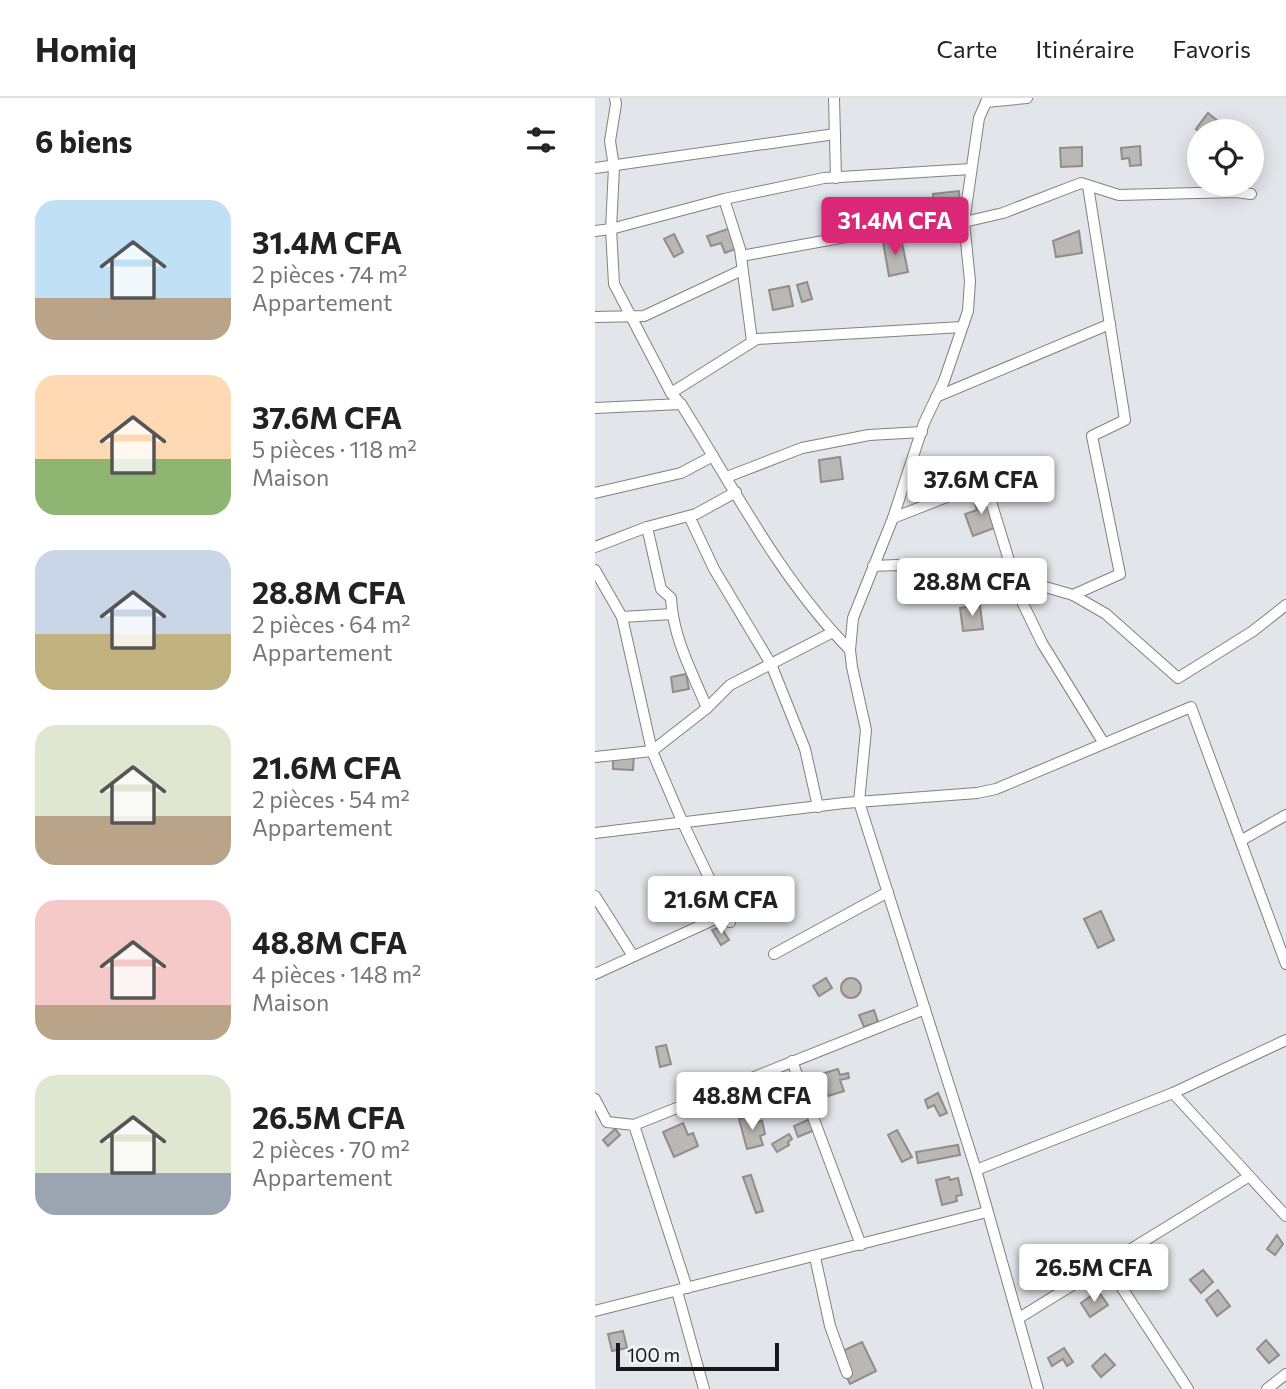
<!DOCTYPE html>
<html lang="fr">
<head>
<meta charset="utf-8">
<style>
  body { margin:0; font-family:Commissioner,sans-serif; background:#f2f2f2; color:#222; height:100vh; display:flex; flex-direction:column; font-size:26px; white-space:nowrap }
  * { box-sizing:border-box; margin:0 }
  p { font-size:23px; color:#767676 }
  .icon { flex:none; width:38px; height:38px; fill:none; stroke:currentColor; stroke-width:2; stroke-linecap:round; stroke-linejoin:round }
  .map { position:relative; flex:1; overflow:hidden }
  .side { display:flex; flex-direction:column; background:#fff; width:595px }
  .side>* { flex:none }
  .fabs { position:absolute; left:592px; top:21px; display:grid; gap:14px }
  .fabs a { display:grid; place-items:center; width:77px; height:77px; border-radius:50%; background:#fff; box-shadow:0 4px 18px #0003; font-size:35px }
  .scale { position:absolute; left:21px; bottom:18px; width:163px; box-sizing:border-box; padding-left:7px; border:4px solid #171819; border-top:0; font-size:19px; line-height:24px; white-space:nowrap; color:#171819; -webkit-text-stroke:5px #eff2f6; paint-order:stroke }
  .price { position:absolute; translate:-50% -60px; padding:0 16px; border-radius:7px; background:#fff; color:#222; font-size:23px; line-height:46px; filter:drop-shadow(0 2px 4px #0008) }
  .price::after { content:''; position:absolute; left:50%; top:42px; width:21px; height:16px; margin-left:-10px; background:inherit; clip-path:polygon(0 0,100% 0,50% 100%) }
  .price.selected { background:#db2777; color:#fff }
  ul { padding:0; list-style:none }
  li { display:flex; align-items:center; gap:21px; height:175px; padding:0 35px }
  li span { display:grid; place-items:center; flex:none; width:196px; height:140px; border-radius:21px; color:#555 }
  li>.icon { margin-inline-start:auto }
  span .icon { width:84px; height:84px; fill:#fffc; stroke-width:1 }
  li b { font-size:30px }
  h2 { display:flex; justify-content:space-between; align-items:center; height:84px; padding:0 35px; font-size:30px }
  header { display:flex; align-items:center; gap:42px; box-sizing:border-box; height:98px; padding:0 35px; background:#fff; border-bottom:2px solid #e0e0e0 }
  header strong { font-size:33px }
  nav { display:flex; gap:38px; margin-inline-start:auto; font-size:24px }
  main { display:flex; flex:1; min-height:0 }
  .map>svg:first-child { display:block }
  .building { fill:#bab7b4; stroke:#908d8a; stroke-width:2 }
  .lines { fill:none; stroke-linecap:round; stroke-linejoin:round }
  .street-casing { stroke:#7f8285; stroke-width:12 }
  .street { stroke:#fff; stroke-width:10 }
</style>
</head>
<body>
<header>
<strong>Homiq</strong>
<nav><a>Carte</a><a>Itinéraire</a><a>Favoris</a></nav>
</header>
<main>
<section class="side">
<h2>6 biens<svg class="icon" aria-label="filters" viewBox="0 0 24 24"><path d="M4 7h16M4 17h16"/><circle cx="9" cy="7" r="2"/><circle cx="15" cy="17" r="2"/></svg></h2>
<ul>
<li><span style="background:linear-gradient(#bfe0f5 70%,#b9a48a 0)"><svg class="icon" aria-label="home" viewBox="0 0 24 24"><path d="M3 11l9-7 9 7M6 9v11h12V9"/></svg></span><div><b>31.4M CFA</b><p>2 pièces · 74 m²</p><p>Appartement</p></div></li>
<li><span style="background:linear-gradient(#ffd9b3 60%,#8fb573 0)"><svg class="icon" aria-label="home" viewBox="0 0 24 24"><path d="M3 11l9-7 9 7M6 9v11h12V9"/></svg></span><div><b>37.6M CFA</b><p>5 pièces · 118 m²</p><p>Maison</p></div></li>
<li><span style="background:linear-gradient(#c9d6e8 60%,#c2b280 0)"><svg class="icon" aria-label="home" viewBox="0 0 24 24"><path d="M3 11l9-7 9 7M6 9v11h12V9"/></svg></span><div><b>28.8M CFA</b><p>2 pièces · 64 m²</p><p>Appartement</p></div></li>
<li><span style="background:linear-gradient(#dfe7d0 65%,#b9a48a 0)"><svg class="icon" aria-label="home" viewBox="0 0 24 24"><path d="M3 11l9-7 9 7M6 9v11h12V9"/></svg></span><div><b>21.6M CFA</b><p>2 pièces · 54 m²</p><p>Appartement</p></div></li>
<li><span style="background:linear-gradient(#f6c9c9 75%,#b9a48a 0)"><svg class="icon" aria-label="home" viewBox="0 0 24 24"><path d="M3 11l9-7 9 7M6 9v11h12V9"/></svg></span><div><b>48.8M CFA</b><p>4 pièces · 148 m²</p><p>Maison</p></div></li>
<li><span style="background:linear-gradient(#dfe7d0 70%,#9aa5b1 0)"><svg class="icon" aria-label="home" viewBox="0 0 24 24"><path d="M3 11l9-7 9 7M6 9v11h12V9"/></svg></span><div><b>26.5M CFA</b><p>2 pièces · 70 m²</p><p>Appartement</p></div></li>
</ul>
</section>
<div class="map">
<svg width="691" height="1291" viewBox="0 0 691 1291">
  <rect width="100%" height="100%" fill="#e2e5e9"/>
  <g class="building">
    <path d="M613 15 634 32V33L604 34 601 31Z"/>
    <path d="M545 48 546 67 535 68 534 60 527 61 526 50Z"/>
    <path d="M487 49V68L466 69 465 50Z"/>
    <path d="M364 93 365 110 339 113 338 96Z"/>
    <path d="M136 130 143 150 130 155 126 145 116 148 112 138Z"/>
    <path d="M484 133 487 155 461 159 458 143Z"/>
    <path d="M79 136 88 154 79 159 69 141Z"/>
    <path d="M306 140 313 174 294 178 288 144Z"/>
    <path d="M212 184 217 201 207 204 202 187Z"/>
    <path d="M194 188 198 208 178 212 174 192Z"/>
    <path d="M245 359 248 381 226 384 224 362Z"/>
    <path d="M390 395 402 429 378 438 370 416 382 412 378 399Z"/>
    <path d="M385 508 388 531 368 533 365 510Z"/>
    <path d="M91 576 94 591 78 594 76 579Z"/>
    <path d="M18 655 39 656 38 672 18 671Z"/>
    <path d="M506 813 519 842 503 850 489 821Z"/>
    <path d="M126 829 134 842 126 847 117 832Z"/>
    <path d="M231 880 237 890 224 898 218 888Z"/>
    <circle cx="256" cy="890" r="10"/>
    <path d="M279 912 283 924 269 929 264 917Z"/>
    <path d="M71 947 76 966 65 969 61 949Z"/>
    <path d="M243 971 245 977 253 975 254 980 245 982 249 993 233 998 226 976Z"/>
    <path d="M343 995 352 1015 345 1018 339 1007 333 1010 330 1002Z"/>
    <path d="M159 1017 161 1024 167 1023 170 1036 165 1038 168 1047 152 1051 144 1021Z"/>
    <path d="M215 1021 220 1032 203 1039 199 1028Z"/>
    <path d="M88 1025 93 1037 98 1035 103 1048 79 1059 68 1034Z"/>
    <path d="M20 1031 25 1037 13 1048 8 1042Z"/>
    <path d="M302 1032 317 1059 307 1064 293 1037Z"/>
    <path d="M194 1036 197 1041 193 1044 194 1047 182 1054 177 1046Z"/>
    <path d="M363 1047 365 1057 323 1065 321 1054Z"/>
    <path d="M156 1077 168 1113 161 1115 148 1079Z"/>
    <path d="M354 1079 355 1082 363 1080 367 1097 361 1098 362 1103 347 1107 341 1082Z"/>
    <path d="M682 1137 688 1146 680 1157 672 1151Z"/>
    <path d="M608 1172 618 1184 606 1195 595 1182Z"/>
    <path d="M623 1192 635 1208 622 1218 611 1202Z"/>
    <path d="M503 1193 513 1207 495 1219 486 1205Z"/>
    <path d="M28 1233 32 1250 17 1253 13 1236Z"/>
    <path d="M671 1242 684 1257 674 1265 662 1251Z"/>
    <path d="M267 1244 281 1273 255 1286 241 1256Z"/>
    <path d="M469 1250 478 1264 472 1268 468 1261 457 1268 453 1260Z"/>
    <path d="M510 1256 520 1267 506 1279 497 1268Z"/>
  </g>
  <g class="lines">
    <defs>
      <g id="street">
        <path d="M20 0 21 6 15 43 19 69 16 131 19 186 76 295 86 306C139 390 185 481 255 552"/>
        <path d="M239 0 241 80"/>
        <path d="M393 0 384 20 369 124 375 183 373 213 349 283 329 325 298 420 258 520 255 552 257 569 271 632 264 704 381 1072 443 1291"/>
        <path d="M391 4 432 0"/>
        <path d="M0 70 240 36"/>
        <path d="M129 101 145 151 157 243"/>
        <path d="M0 133 16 131 129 101 229 80 376 71"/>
        <path d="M146 158 306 129 369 124 408 115 486 85 524 97 641 94 656 96"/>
        <path d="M0 219 49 218 147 172"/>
        <path d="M76 295 162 241 367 229"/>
        <path d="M341 299 515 226"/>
        <path d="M0 310 86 306"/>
        <path d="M132 379 207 350 274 337 327 334"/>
        <path d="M0 395 86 375 118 358"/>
        <path d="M94 418 119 471 176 566 210 651 223 709"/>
        <path d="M298 420 390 384 416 469 418 485 447 545 508 644"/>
        <path d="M52 429 66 491 76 500C78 540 97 574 112 610"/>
        <path d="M0 449 52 429 101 416 141 394"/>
        <path d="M278 468 302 467 363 481 406 479 418 485 447 488 478 497 511 516 583 580 658 533 691 507"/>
        <path d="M0 472 27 519 57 653 87 723 135 824"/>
        <path d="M478 497 525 476 497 338 530 322 493 88"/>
        <path d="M27 519 77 516"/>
        <path d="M0 659 57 653 112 610 135 587 238 534"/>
        <path d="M0 735 249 705 382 695 401 691 596 609 691 866"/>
        <path d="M647 742 691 717"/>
        <path d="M0 798 38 858"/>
        <path d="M179 856 293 794"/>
        <path d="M0 876 131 816"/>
        <path d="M197 963 266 1147"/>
        <path d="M578 995 691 1118"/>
        <path d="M0 1001 12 1024 39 1027 92 1190"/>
        <path d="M39 1027 330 911"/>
        <path d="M381 1072 578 995 691 942"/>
        <path d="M220 1159 235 1228 252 1275"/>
        <path d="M512 1167 593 1291"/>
        <path d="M82 1193 109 1291"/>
        <path d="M0 1213 392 1114"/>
        <path d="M424 1220 653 1079"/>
        <path d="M672 1291 691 1276"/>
      </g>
    </defs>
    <use href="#street" class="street-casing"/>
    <use href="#street" class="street"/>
  </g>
</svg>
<div class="fabs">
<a><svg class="icon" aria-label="locate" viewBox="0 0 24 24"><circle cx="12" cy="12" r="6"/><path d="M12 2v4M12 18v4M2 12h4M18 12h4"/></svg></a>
</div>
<div class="scale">100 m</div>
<b class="price selected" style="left:300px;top:159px">31.4M CFA</b>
<b class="price" style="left:386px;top:418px">37.6M CFA</b>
<b class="price" style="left:377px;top:520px">28.8M CFA</b>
<b class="price" style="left:126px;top:838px">21.6M CFA</b>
<b class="price" style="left:157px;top:1034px">48.8M CFA</b>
<b class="price" style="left:499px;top:1206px">26.5M CFA</b>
</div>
</main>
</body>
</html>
